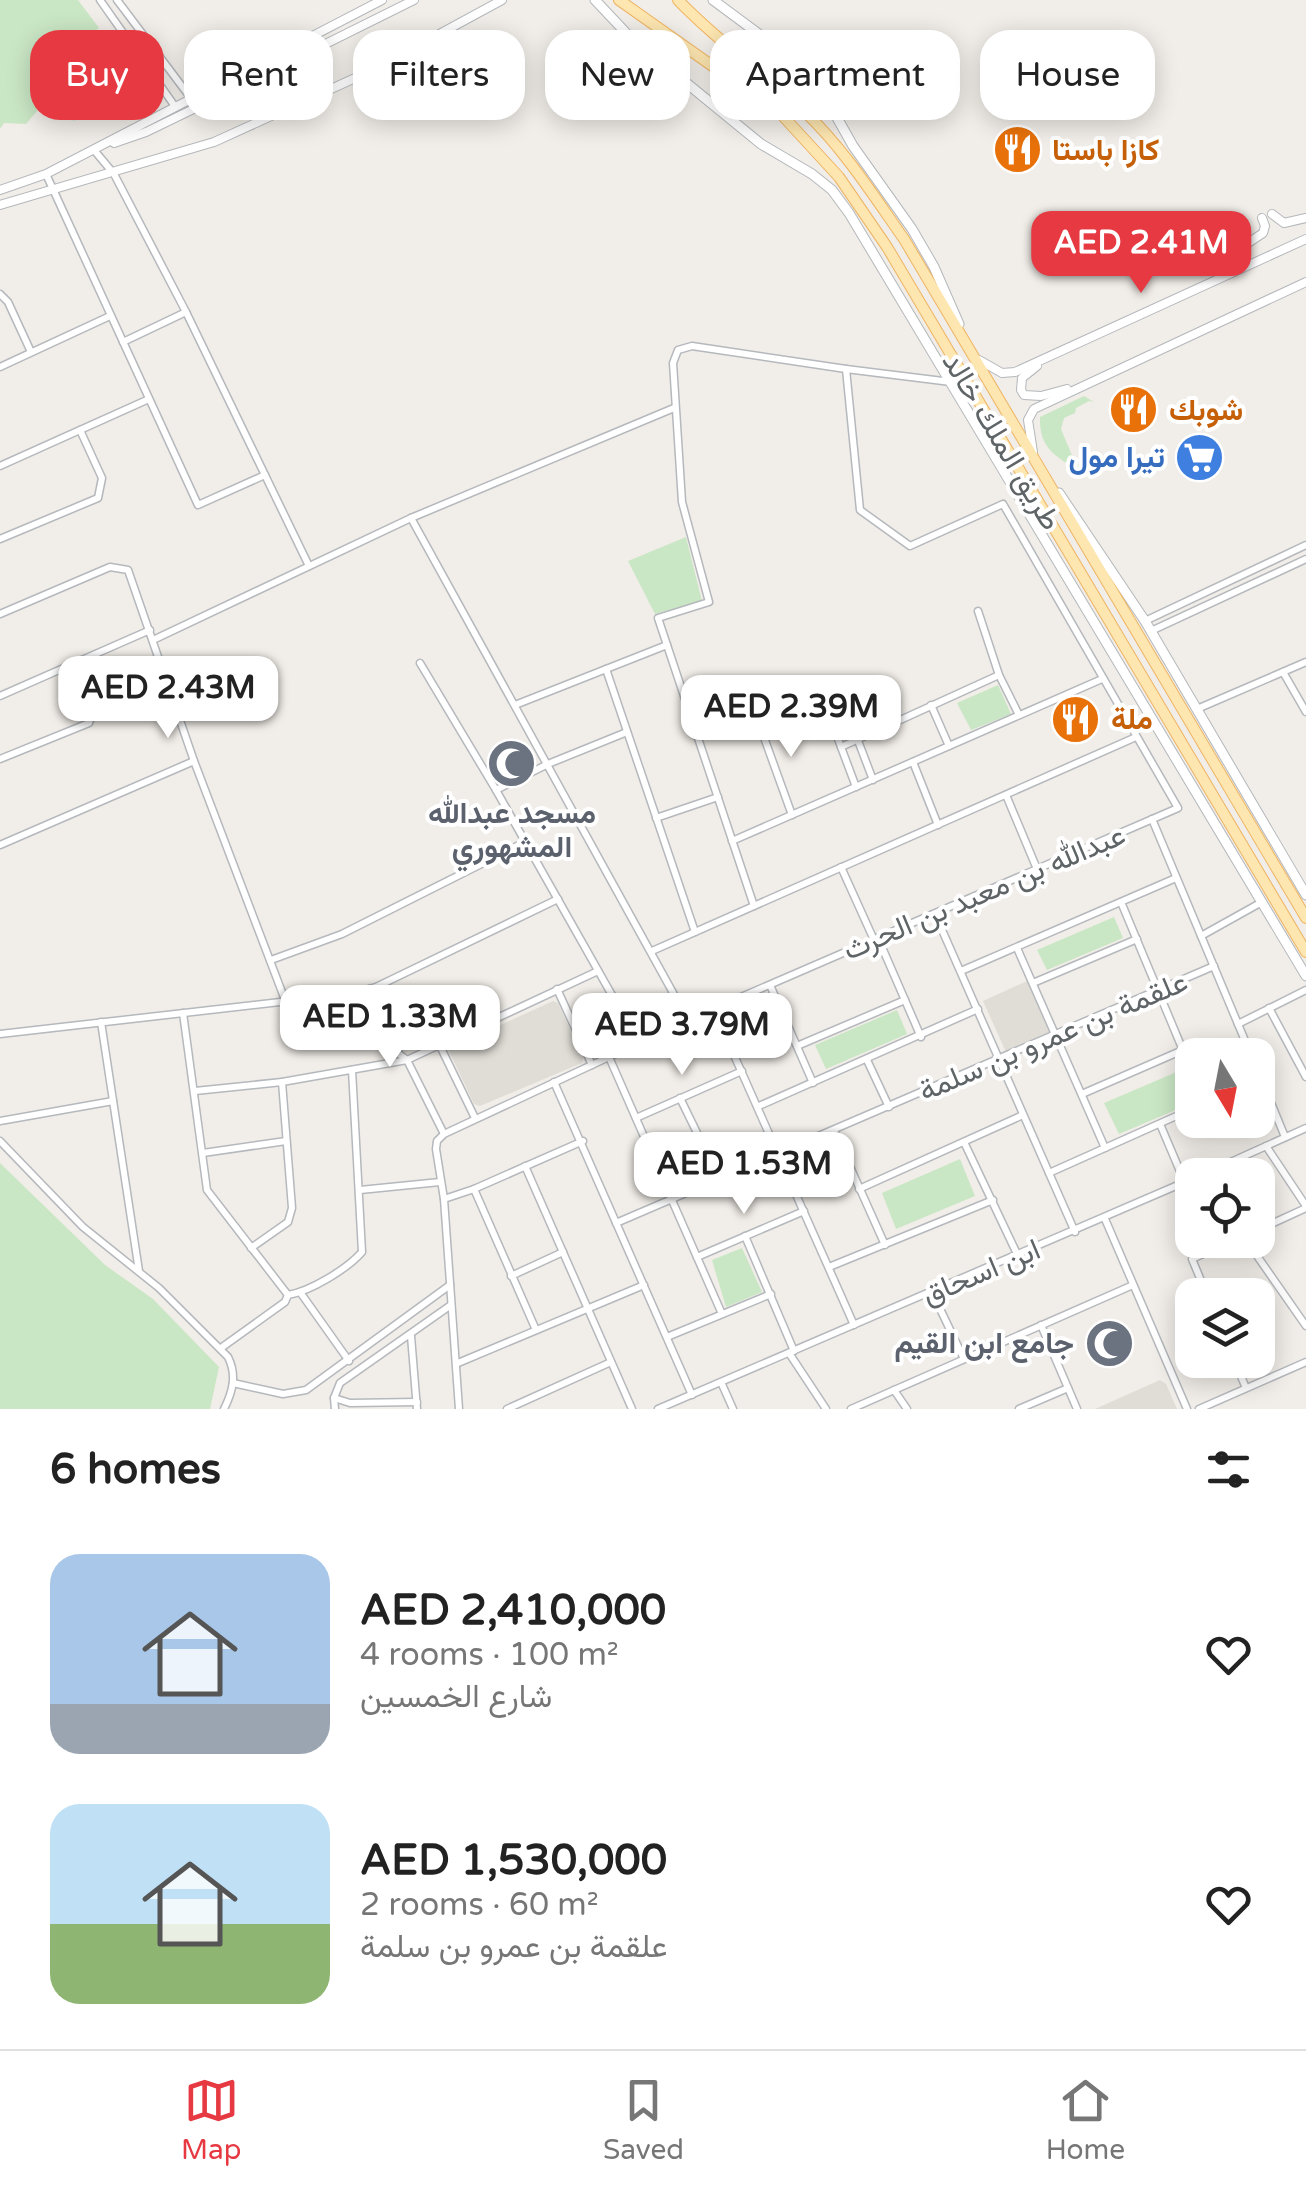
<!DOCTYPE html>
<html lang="en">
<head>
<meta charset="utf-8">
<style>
  body { margin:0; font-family:"Varela Round",Vazirmatn,sans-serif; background:#f2f2f2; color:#222; height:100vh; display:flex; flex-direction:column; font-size:38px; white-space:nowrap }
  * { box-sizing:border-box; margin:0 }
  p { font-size:32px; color:#767676 }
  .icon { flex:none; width:55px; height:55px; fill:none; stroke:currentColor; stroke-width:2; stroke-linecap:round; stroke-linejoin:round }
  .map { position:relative; height:1409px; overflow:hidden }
  .panel { display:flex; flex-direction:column; background:#fff; flex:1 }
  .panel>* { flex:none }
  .guide { position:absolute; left:30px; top:30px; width:1248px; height:90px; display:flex; gap:20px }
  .needle { width:65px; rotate:170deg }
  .controls { position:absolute; left:1175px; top:1038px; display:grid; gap:20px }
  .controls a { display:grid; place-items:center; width:100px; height:100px; border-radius:20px; background:#fff; box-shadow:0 5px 25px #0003; font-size:50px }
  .price { position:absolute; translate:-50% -85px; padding:0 22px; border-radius:20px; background:#fff; color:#222; font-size:32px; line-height:65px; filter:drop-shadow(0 2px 5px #0008) }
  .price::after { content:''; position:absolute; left:50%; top:60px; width:30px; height:22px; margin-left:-15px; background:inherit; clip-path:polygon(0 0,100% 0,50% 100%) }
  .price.selected { background:#e63942; color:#fff }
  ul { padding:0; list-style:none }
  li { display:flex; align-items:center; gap:30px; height:250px; padding:0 50px }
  li span { display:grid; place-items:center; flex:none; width:280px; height:200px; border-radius:30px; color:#555 }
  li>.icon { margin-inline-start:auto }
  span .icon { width:120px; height:120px; fill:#fffc; stroke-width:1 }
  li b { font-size:42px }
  h2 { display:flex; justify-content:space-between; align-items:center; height:120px; padding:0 50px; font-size:42px }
  .chip { padding:0 35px; border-radius:30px; background:#fff; box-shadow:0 5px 25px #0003; font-size:35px; line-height:90px }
  .chip.selected { background:#e63942; color:#fff }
  .menu { display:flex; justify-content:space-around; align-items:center; height:140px; border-top:2px solid #e0e0e0; background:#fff; font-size:28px; color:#767676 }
  .menu a { display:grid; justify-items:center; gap:5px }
  .menu .selected { color:#e63942 }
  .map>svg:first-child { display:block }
  .education { fill:#e0ddd6 }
  .green { fill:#cae7c5 }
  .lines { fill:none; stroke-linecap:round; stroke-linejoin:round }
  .minor-casing { stroke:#b5b8bc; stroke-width:9 }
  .tertiary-casing { stroke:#b5b8bc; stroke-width:10 }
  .secondary-casing { stroke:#b4b8bb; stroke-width:11 }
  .primary-casing { stroke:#efb463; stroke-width:12 }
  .minor { stroke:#fff; stroke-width:6 }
  .tertiary { stroke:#fff; stroke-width:8 }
  .secondary { stroke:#fff; stroke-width:9 }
  .primary { stroke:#fde6b0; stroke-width:10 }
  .labels { text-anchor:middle; stroke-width:8; stroke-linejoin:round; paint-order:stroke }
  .food-label { font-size:30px; font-weight:bold; fill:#c56008; stroke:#fff; text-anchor:start }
  .street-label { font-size:30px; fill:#5f6467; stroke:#fff }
  .shop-label { font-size:30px; font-weight:bold; fill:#366cbe; stroke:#fff; text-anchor:end }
  .worship-label { font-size:30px; font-weight:bold; fill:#5b616d; stroke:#fff }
</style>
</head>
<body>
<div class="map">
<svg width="1306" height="1409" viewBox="0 0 1306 1409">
  <rect width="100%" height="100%" fill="#f1ede8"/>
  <g class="education">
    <path d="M1027 981 1050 1033 1006 1052 983 1001Z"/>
    <path d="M553 1001 558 1003 583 1058 582 1063 480 1106 474 1104 448 1049Z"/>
    <path d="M1160 1380 1166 1384 1177 1409H1095Z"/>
  </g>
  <g class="green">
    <path d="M0 0H78L99 28 42 72 76 116 75 121 38 110 26 124 4 123 0 129Z"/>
    <path d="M1084 396 1094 402 1089 401 1076 408 1075 413 1064 418 1061 429 1078 470C1055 456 1039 448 1040 417Z"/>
    <path d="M686 537 702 601 655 614 628 561Z"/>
    <path d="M998 685 1011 714 971 730 957 703Z"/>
    <path d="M1114 917 1123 938 1047 970 1037 950Z"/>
    <path d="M897 1010 907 1034 826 1069 815 1045Z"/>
    <path d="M1179 1071 1192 1103 1119 1134 1104 1103Z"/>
    <path d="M960 1159 975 1196 896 1229 882 1193Z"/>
    <path d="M0 1163 105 1265 153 1299 219 1367 210 1409H0Z"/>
    <path d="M742 1248 762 1292 726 1307 712 1260Z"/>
  </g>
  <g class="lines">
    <defs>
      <g id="minor">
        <path d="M100 0 174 105"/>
        <path d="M117 0 190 97"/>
        <path d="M94 150 114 174 186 312 309 566"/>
        <path d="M46 174 198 505 265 475"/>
        <path d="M0 294 8 302 31 352"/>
        <path d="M123 342 186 312"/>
        <path d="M0 367 110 316"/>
        <path d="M0 466 149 399"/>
        <path d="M411 518 688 1020"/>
        <path d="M0 539 98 498 102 478 80 430"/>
        <path d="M978 611 999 675 1019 715"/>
        <path d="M0 614 110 567 128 570 194 761 285 1000"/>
        <path d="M1145 621 1306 545"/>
        <path d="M1151 631 1306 559"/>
        <path d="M153 640 411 518 674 408"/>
        <path d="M420 663 496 790 639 1043"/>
        <path d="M606 669 695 932"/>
        <path d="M1283 672 1306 712"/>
        <path d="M0 696 150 630"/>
        <path d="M824 701 841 747 999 675"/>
        <path d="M515 705 667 645"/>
        <path d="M931 705 949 746"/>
        <path d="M1197 709 1306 662"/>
        <path d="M757 718 792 815"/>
        <path d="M857 738 873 780"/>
        <path d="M841 747 856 787"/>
        <path d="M0 759 89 723C98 705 82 681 74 663"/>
        <path d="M913 762 938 825"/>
        <path d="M496 790 548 764 627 732"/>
        <path d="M1006 795 1037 869"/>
        <path d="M656 818 718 797"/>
        <path d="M1152 819 1251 1055"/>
        <path d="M732 841 1102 679"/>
        <path d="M0 845 194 761"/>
        <path d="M841 867 874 940"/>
        <path d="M1121 902 1192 1072"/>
        <path d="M754 906 658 618 709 602 682 502 673 363 678 350 692 346 846 369"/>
        <path d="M935 914 1075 1232"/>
        <path d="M1201 936 1262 902"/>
        <path d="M878 938 921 1037"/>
        <path d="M1017 948 1105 1148"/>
        <path d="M652 951 1136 737"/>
        <path d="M271 960 342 934 525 842"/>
        <path d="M961 971 1176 878"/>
        <path d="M1033 983 1137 939"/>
        <path d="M770 985 813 1083"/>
        <path d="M369 989 399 1054 407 1060 444 1134"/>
        <path d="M557 989 592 1065"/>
        <path d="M1269 1008 1306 1077"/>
        <path d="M714 1010 854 1325"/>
        <path d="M183 1013 207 1190 288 1295"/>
        <path d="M101 1022 139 1271"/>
        <path d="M1238 1024 1306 990"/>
        <path d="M0 1034 350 994 376 987 558 899"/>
        <path d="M440 1046 475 1118"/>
        <path d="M797 1046 905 1000"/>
        <path d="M609 1057 722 1314"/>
        <path d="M867 1060 889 1107"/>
        <path d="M1258 1071 1285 1137"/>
        <path d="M554 1082 692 1395"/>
        <path d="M195 1091 282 1082 407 1060 598 971"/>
        <path d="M1082 1094 1183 1050"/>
        <path d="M680 1098 720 1180"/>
        <path d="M759 1106 978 1009"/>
        <path d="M636 1118 742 1071"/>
        <path d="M0 1121 113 1101"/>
        <path d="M1160 1124 1185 1183"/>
        <path d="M834 1131 885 1245"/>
        <path d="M0 1141 83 1227 159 1288 228 1357C237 1375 233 1391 224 1409"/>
        <path d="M964 1142 1018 1256"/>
        <path d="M1266 1146 1306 1206"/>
        <path d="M203 1153 286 1141"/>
        <path d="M525 1166 632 1409"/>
        <path d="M1049 1173 1192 1109"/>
        <path d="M1202 1175 1306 1128"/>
        <path d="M474 1189 536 1330"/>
        <path d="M859 1189 1023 1115"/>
        <path d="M360 1190 440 1182"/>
        <path d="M444 1199 474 1189 583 1141"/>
        <path d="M1105 1219 1187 1409"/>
        <path d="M616 1223 1214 966"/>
        <path d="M1258 1230 1306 1208"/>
        <path d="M745 1236 794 1351"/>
        <path d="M1246 1240 1306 1326"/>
        <path d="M251 1248 288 1222 292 1208 282 1082"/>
        <path d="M697 1257 804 1211"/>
        <path d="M829 1267 993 1200"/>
        <path d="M511 1276 563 1252"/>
        <path d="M300 1292 349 1361"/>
        <path d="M932 1292 964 1359"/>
        <path d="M1207 1295 1192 1259 1235 1240"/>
        <path d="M1041 1325 1077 1409"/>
        <path d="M411 1336 417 1409"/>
        <path d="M667 1337 771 1294"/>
        <path d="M221 1348 285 1302 288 1295C311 1291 347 1269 362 1252L352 1070"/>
        <path d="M789 1353 826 1409"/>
        <path d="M1234 1360 1246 1388"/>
        <path d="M458 1363 644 1285"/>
        <path d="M721 1382 733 1409"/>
        <path d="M233 1383 283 1394 306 1390 450 1285"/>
        <path d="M894 1390 907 1409"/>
        <path d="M334 1398 350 1403 417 1402"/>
        <path d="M335 1409 334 1398 340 1383 451 1305"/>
        <path d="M459 1409 444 1199 436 1149 437 1141 444 1134 688 1020 1178 808 1003 504 910 546 860 510 846 369 951 382"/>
        <path d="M507 1409 611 1362"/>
        <path d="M658 1409 1192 1179"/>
        <path d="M851 1409 1133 1285"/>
        <path d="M1019 1409 1068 1388"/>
        <path d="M1199 1409 1306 1362"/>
      </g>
      <g id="tertiary">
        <path d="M114 143 146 132 241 86 414 0"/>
        <path d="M0 190 46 174 382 0"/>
        <path d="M0 205 214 142 375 69 502 0"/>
        <path d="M1272 214 1284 223 1306 218"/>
        <path d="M1223 276 1248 243 1263 233 1265 226 1262 218"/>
        <path d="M979 360 1002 373 1015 372 1306 239"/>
        <path d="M1037 366 1022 378 1021 390 1024 395 1041 396 1067 389"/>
        <path d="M1033 452 1028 420 1034 409 1306 282"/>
      </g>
      <g id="secondary">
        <path d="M595 0 629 36 761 144 812 174 832 190 849 213 1306 976"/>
        <path d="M713 0 775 46 831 107 853 146 912 229 934 267 959 324"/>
        <path d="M1059 493 1145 621 1306 895"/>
      </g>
      <g id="primary">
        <path d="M619 0 782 115 839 177 887 247 1306 952"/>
        <path d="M678 0C718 42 764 73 805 112 844 149 873 195 904 239L1306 918"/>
      </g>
    </defs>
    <use href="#minor" class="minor-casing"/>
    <use href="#tertiary" class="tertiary-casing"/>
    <use href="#secondary" class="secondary-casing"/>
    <use href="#primary" class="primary-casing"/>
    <use href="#minor" class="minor"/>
    <use href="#tertiary" class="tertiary"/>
    <use href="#secondary" class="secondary"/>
    <use href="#primary" class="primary"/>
  </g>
  <defs>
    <symbol id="restaurant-disc" viewBox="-11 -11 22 22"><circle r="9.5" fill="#e8710a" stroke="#fff"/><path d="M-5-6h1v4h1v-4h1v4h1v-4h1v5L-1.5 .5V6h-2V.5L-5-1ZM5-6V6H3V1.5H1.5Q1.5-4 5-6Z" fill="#fff"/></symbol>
    <symbol id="supermarket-disc" viewBox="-11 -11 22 22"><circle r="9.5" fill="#3f7fe0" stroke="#fff"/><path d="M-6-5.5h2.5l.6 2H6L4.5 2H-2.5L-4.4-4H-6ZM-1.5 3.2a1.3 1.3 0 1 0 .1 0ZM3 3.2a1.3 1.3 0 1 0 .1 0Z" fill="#fff"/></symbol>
    <symbol id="mosque-disc" viewBox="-11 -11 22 22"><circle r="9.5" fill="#6b7280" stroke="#fff"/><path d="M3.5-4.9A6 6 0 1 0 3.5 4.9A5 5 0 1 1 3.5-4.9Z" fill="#fff"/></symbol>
  </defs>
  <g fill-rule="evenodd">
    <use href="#restaurant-disc" x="990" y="122" width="55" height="55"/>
    <use href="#restaurant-disc" x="1106" y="382" width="55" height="55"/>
    <use href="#supermarket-disc" x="1172" y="430" width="55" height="55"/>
    <use href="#restaurant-disc" x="1048" y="692" width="55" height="55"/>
    <use href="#mosque-disc" x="484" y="736" width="55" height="55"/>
    <use href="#mosque-disc" x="1082" y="1316" width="55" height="55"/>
  </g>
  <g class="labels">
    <g class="food-label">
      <text x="1052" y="160">كازا باستا</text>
      <text x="1169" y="420">شوبك</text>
      <text x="1111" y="729">ملة</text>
    </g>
    <g class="street-label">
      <text transform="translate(1002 441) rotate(59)" y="10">طريق الملك خالد</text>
      <text transform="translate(984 892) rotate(-23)" y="10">عبدالله بن معبد بن الحرث</text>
      <text transform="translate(1053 1036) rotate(-23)" y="10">علقمة بن عمرو بن سلمة</text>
      <text transform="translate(981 1272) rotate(-23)" y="10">ابن اسحاق</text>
    </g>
    <g class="shop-label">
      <text x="1165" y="467">تيرا مول</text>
    </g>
    <g class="worship-label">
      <text x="512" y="823">مسجد عبدالله<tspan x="512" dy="34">المشهوري</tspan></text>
      <text x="1074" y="1353" text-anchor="end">جامع ابن القيم</text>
    </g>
  </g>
</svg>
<div class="controls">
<a><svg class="needle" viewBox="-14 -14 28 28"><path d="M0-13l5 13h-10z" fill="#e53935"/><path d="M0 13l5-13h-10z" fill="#767676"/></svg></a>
<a><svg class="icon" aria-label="locate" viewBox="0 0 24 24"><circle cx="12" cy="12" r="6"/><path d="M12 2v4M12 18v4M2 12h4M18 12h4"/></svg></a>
<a><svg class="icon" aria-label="layers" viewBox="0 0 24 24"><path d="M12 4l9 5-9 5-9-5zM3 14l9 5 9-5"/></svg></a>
</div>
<b class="price selected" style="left:1141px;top:296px">AED 2.41M</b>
<b class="price" style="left:168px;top:741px">AED 2.43M</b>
<b class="price" style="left:791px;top:760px">AED 2.39M</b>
<b class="price" style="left:390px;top:1070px">AED 1.33M</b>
<b class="price" style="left:682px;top:1078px">AED 3.79M</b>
<b class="price" style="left:744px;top:1217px">AED 1.53M</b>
<div class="guide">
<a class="chip selected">Buy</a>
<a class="chip">Rent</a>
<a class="chip">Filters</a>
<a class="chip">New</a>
<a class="chip">Apartment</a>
<a class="chip">House</a>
</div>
</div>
<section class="panel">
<h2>6 homes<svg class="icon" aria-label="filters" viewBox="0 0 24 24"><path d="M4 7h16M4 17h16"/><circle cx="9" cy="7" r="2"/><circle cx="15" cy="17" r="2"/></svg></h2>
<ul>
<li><span style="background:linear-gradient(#a9c7e8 75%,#9aa5b1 0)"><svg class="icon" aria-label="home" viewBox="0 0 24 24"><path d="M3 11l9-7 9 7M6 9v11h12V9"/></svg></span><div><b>AED 2,410,000</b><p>4 rooms · 100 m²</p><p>شارع الخمسين</p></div><svg class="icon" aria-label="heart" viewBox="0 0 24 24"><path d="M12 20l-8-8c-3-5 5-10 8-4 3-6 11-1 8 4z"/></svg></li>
<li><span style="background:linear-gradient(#bfe0f5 60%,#8fb573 0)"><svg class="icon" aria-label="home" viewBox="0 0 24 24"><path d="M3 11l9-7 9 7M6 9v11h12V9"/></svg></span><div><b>AED 1,530,000</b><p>2 rooms · 60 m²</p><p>علقمة بن عمرو بن سلمة</p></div><svg class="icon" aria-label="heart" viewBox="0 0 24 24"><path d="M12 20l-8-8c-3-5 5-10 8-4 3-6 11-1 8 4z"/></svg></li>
</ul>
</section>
<nav class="menu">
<a class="selected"><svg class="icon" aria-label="map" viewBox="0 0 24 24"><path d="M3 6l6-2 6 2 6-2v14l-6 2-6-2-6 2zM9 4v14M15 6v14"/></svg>Map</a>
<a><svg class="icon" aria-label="saved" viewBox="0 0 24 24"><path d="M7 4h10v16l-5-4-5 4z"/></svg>Saved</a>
<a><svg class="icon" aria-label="home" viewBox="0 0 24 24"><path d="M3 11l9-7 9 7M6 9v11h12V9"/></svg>Home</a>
</nav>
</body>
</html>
